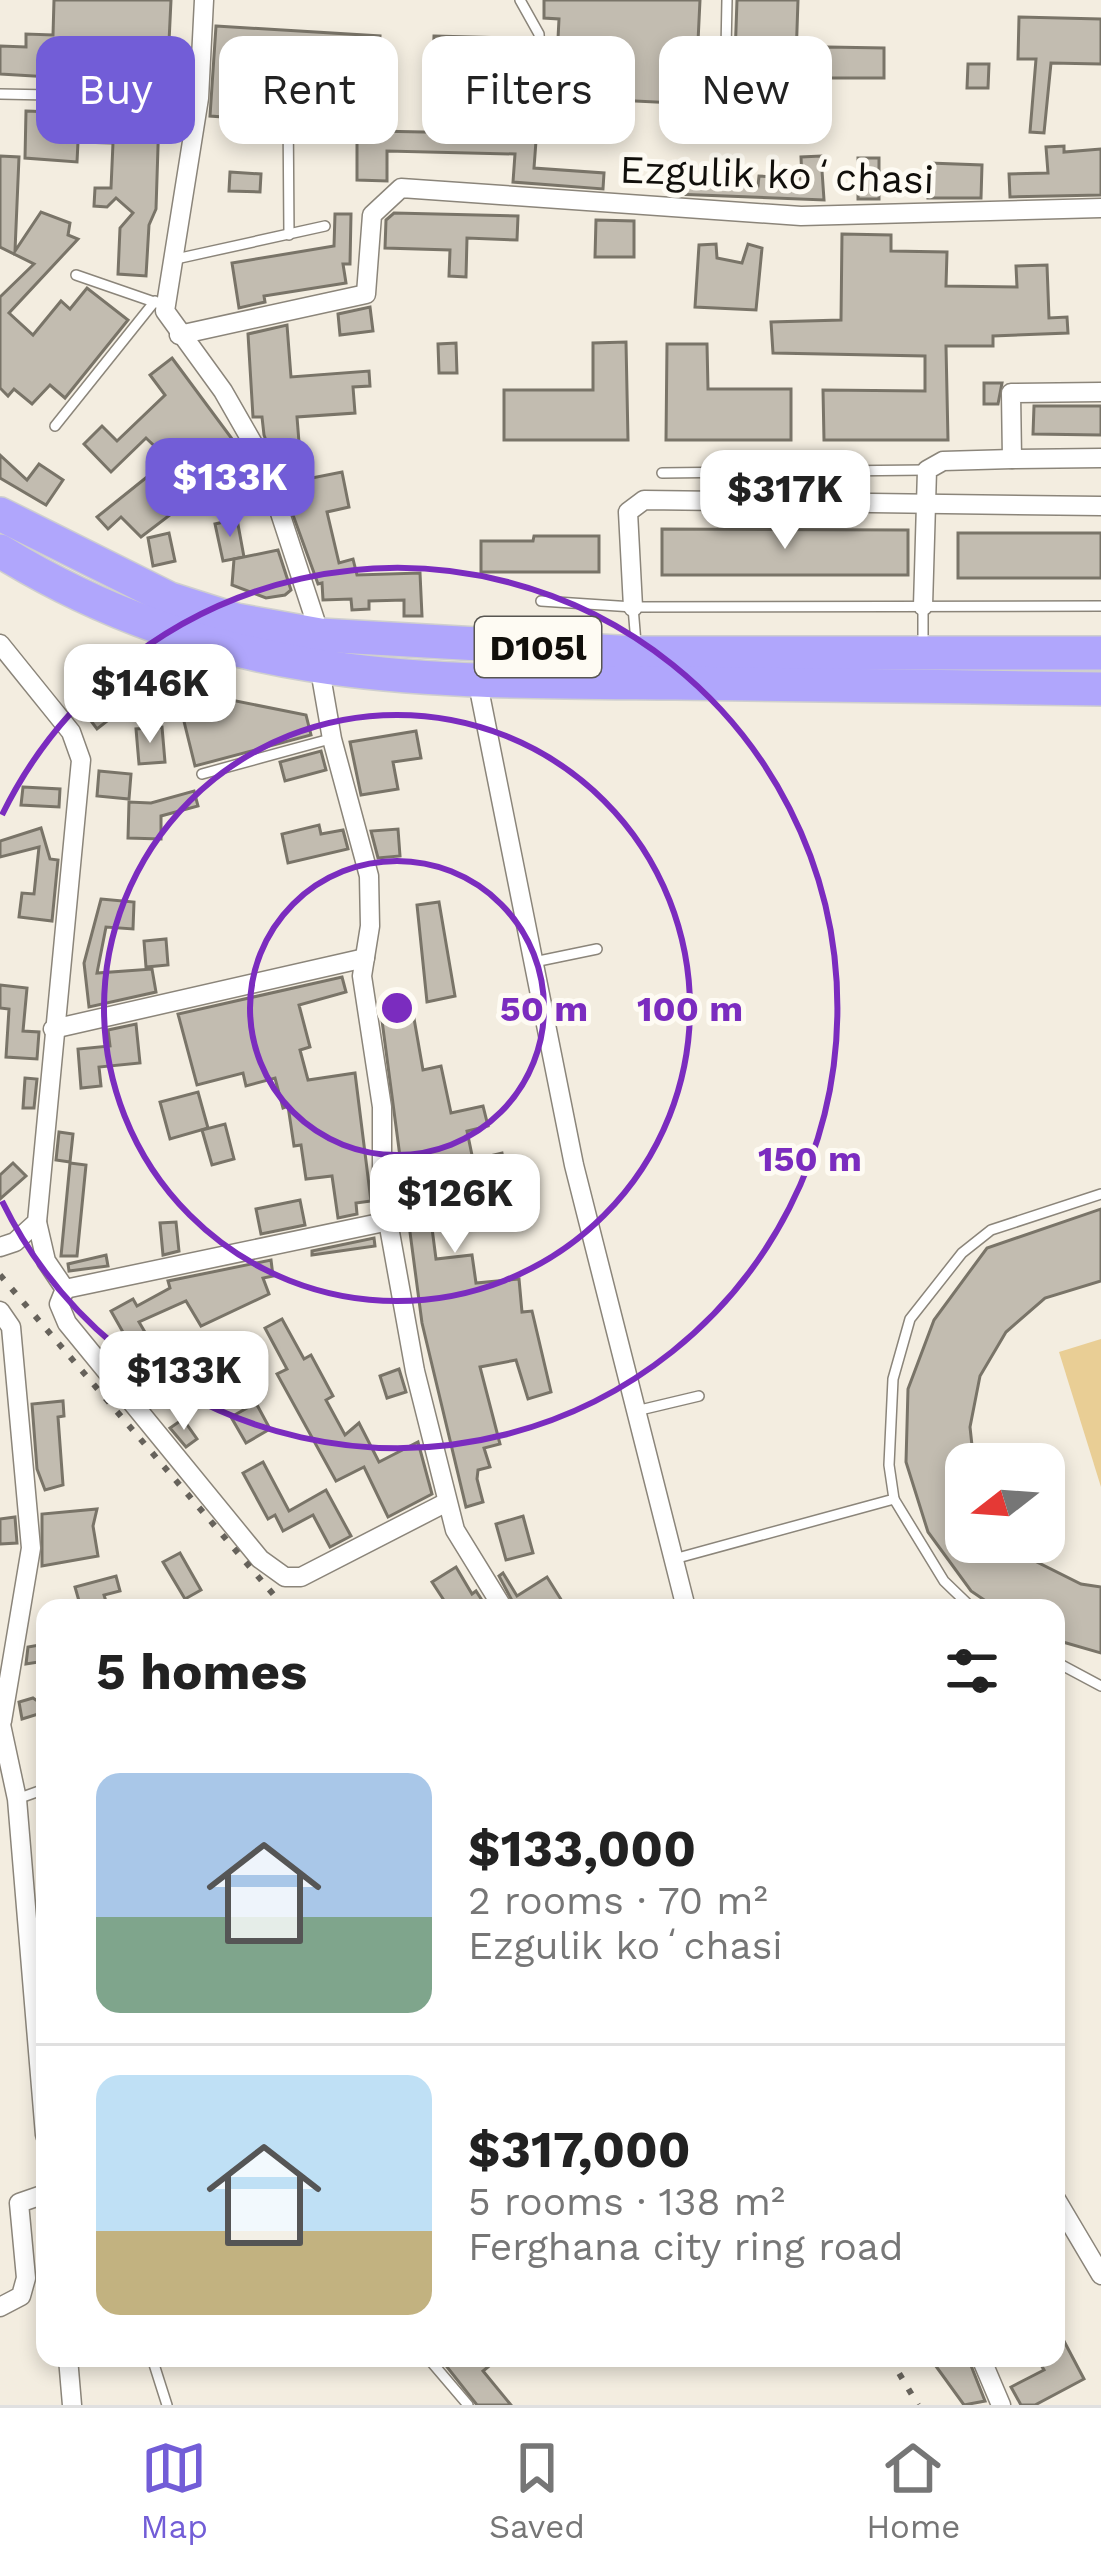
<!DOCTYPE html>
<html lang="en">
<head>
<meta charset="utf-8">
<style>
  body { margin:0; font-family:"Work Sans",sans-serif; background:#f6f6f6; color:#222; height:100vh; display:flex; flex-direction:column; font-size:45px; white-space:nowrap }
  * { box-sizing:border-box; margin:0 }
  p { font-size:39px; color:#767676 }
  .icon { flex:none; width:66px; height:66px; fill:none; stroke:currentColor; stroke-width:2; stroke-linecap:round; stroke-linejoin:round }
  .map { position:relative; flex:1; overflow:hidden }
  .side { position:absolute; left:36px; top:1599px; width:1029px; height:768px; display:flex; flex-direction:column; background:#fff; border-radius:24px; box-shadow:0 6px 18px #0003 }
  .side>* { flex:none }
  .top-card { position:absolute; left:36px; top:36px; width:1029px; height:108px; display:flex; gap:24px }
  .needle { width:78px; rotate:253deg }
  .fabs { position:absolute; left:945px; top:1443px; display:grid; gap:24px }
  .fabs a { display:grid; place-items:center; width:120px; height:120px; border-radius:24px; background:#fff; box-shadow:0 6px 18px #0003; font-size:60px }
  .price { position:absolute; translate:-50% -102px; padding:0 27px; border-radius:24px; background:#fff; color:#222; font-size:39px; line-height:78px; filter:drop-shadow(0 3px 6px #0008) }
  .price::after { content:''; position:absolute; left:50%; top:72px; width:36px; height:27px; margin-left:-18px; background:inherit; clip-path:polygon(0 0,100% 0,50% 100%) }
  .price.on { background:#725dd7; color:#fff }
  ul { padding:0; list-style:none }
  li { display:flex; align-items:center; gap:36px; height:300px; padding:0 60px }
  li+li { border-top:3px solid #e0e0e0 }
  li span { display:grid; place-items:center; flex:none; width:336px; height:240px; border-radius:24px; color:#555 }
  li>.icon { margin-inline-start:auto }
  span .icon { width:144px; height:144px; fill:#fffc; stroke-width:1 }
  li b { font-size:51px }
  h2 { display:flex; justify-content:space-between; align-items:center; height:144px; padding:0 60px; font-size:51px }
  .tag { padding:0 42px; border-radius:24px; background:#fff; box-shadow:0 6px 18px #0003; font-size:42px; line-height:108px }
  .tag.on { background:#725dd7; color:#fff }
  .tab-bar { display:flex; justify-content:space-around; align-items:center; height:168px; border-top:3px solid #e0e0e0; background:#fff; font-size:33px; color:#767676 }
  .tab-bar a { display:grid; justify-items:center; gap:6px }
  .tab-bar .on { color:#725dd7 }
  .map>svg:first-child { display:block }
  .green { fill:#e9ce95 }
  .building { fill:#c2bcb0; stroke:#797468; stroke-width:3 }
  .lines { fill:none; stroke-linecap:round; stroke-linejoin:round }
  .service-casing { stroke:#8b857a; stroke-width:12 }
  .minor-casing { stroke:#8b857a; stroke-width:21 }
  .trunk-casing { stroke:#cfcfce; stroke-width:36 }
  .service { stroke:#fff; stroke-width:9 }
  .minor { stroke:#fff; stroke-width:18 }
  .trunk { stroke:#b0a6fc; stroke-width:33 }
  .rail { stroke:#66625b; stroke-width:6; stroke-dasharray:6 12; stroke-linecap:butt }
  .ring { fill:none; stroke:#7b2cbf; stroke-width:6 }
  .labels { text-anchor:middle; stroke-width:10; stroke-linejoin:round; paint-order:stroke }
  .shield { fill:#fefbf3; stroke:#585651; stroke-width:3 }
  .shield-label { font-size:36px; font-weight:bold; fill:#110f0b }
  .street-label { font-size:39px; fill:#110f0b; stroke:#fefbf3 }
  .centre { fill:#7b2cbf; stroke:#fefbf3; stroke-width:6 }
  .ring-label { font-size:36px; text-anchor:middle; font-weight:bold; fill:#7b2cbf; stroke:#fefbf3; stroke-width:10; stroke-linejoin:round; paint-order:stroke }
</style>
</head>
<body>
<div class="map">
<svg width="1101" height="2405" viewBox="0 0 1101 2405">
  <rect width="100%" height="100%" fill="#f3ede0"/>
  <path class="green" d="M1101 1339V1487L1059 1352Z"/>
  <g class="building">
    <path d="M54 0H171L167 84 0 74V46L26 47V34L53 35Z"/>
    <path d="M544 0H700L695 104 555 97 559 19 544 18Z"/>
    <path d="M737 0H798L796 59 735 57Z"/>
    <path d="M1019 17 1101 19V64L1051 63 1044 133 1030 132 1036 59H1018Z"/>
    <path d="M216 26 380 36 375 131 516 134V140L536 141 534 168 604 173 603 189 513 182 515 154 387 151V181L357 180V130L320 129 321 63 254 59 251 119 210 116Z"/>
    <path d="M434 36 510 38 509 65 433 63Z"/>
    <path d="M827 47 884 48V78H827Z"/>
    <path d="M968 64H989L988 88H967Z"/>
    <path d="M26 111 159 116 156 209 149 225 146 276 118 274 120 228 133 213 116 198 107 207 94 206 95 188H111L113 143 78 142 77 162 25 158Z"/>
    <path d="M1064 146V152L1101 149V195L1010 197 1009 174 1048 173 1046 147Z"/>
    <path d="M0 156 19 157 15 251 41 212 70 223 68 235 78 239 9 313 33 335 61 301 70 309 87 288 128 320 65 398 50 385 32 404 14 389 8 396 0 388V297L34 264 0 247Z"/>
    <path d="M821 156 824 200 674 194 675 181 758 186 759 176 802 179 801 157Z"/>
    <rect x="858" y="158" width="21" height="41"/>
    <path d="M929 163 982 165 981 198H928Z"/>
    <path d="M230 172 261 174 260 192 229 191Z"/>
    <path d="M394 213 518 216 517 240 467 238 466 277 449 276 450 250 385 248 386 220Z"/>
    <path d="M335 214H351L350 264H343L346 283 264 296 265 302 239 308 232 263 334 246Z"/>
    <path d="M596 220 634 221V257H595Z"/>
    <path d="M842 234 891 235V251L947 252 946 286 1017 287 1016 266 1047 265 1049 318 1067 317 1068 333 993 336V346H946L948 440H824L823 390 925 391V356L773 353 771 322 841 320Z"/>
    <path d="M716 244 717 258 742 263 748 244 762 248 756 310 695 307 699 245Z"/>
    <path d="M370 307 373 331 340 335 338 314Z"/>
    <path d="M287 325 291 377 369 371 370 386 353 387 355 413 297 417 302 480 342 472 349 507 327 512 339 563 353 559 357 575 420 573 422 616H404V600L369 601V609L352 610 351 599 323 600 322 583 318 584 264 435 262 417H253L248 334Z"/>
    <path d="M626 342 628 440H504V390H593V343Z"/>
    <path d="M456 343 457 373H439L438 344Z"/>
    <path d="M667 344H707L708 389H791V440H666Z"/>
    <path d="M172 358 244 455 260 494 239 502 224 465 219 469 201 445 195 451 187 441 167 458 146 438 111 472 84 444 102 426 117 441 165 395 150 375Z"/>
    <path d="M984 383H1002L998 404H984Z"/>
    <path d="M1034 406H1101V435L1033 434Z"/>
    <path d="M0 455 27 480 39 464 63 480 46 505 0 478Z"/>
    <path d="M152 473 179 508 141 537 121 517 108 529 97 517Z"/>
    <path d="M237 519 244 557 223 561 215 524Z"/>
    <path d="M662 529 908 530V575H662Z"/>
    <path d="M169 533 175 561 153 566 148 538Z"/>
    <rect x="958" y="533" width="143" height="45"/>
    <path d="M534 536H599V572H481V541H533Z"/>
    <path d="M278 550 291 590 285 595 266 598 232 585 234 559Z"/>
    <path d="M77 652 121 671 114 688 70 669Z"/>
    <path d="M176 689 306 715 311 735 195 766Z"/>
    <path d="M105 692 120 711 97 729 82 709Z"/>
    <path d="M162 727 165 762 139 764 136 729Z"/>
    <path d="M416 731 421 758 393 762 398 789 361 795 350 742Z"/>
    <path d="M321 751 326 770 285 781 280 762Z"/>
    <path d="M99 771 131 774 129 799 97 796Z"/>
    <path d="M23 787 60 789 59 807 21 805Z"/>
    <path d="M194 791 198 806 161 816V839L128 838 129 802 151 803Z"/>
    <path d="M319 825 321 834 343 830 348 849 288 863 282 834Z"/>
    <path d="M41 828 50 859 58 860 52 921 19 917 22 893 34 894 39 847 0 857V841Z"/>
    <path d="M398 829 400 856 378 858 371 831Z"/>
    <path d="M101 899 134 902 133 929 106 927 97 973 152 969 156 992 89 1007 84 963Z"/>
    <path d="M439 902 455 996 427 1002 417 905Z"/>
    <path d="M166 939 168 965 146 967 144 941Z"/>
    <path d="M342 977 346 992 299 1005 310 1047 300 1050 308 1080 355 1073 371 1201 356 1203 357 1214 338 1218 332 1176 306 1179 301 1145 294 1146 288 1106 283 1108 275 1078 246 1086 243 1073 197 1085 178 1014Z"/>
    <path d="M0 985 27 988 23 1031 39 1032 37 1059 6 1057 9 1009 0 1008Z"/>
    <path d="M412 1007 423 1070 441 1066 451 1113 483 1106 488 1126 467 1131 473 1160 502 1153 509 1187 429 1205 436 1259 472 1255 476 1283 519 1279 522 1312 532 1311 551 1392 528 1399 516 1360 480 1367 500 1444 484 1448 490 1467 478 1470 477 1479 483 1502 466 1507 422 1323 381 1013Z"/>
    <path d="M136 1024 140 1063 99 1067 101 1086 81 1088 78 1049 110 1046 108 1030Z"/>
    <path d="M25 1078 37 1079 34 1108H23Z"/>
    <path d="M198 1092 208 1128 170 1139 160 1102Z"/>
    <path d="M225 1124 234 1159 212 1165 202 1130Z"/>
    <path d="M59 1132 73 1134 70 1162 56 1160Z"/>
    <path d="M13 1163 26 1176 0 1199V1175Z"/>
    <path d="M70 1163 86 1165 77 1256H61Z"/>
    <path d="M300 1200 305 1225 261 1234 256 1209Z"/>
    <path d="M1101 1209V1281L1045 1298 1006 1332 980 1376 970 1427 974 1464H966V1542H1016L1035 1561 1081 1584 1101 1587V1653L1056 1640V1608H996L971 1591 928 1532 906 1462 908 1389 934 1320 987 1248Z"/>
    <path d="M176 1222 179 1251 163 1255 160 1223Z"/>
    <path d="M374 1238 375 1246 312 1255V1251Z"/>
    <path d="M106 1255 108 1266 69 1271 68 1264Z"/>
    <path d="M271 1260 273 1276 263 1278 269 1294 201 1326 186 1301 139 1322 156 1351 125 1368 110 1342 124 1334 111 1311 133 1299 137 1306 170 1288 168 1281Z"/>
    <path d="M282 1319 304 1359 311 1355 333 1396 326 1400 345 1435 359 1423 379 1462 418 1442 432 1494 388 1517 364 1467 336 1481 277 1374 287 1369 265 1328Z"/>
    <path d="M399 1369 406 1392 387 1398 380 1376Z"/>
    <path d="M63 1401 64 1416 58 1417 63 1485 45 1490 37 1469 32 1404Z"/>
    <path d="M256 1403 270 1429 246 1443 231 1417Z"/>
    <path d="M183 1419 197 1439 186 1447 170 1428Z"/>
    <path d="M263 1462 289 1511 326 1490 351 1536 330 1547 313 1515 283 1531 275 1515 268 1519 243 1473Z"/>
    <path d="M97 1509 93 1526 98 1556 42 1566V1514Z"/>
    <path d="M523 1516 533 1553 506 1560 496 1524Z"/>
    <path d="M15 1517 17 1543 0 1544V1519Z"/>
    <path d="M180 1553 201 1590 185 1599 163 1562Z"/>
    <path d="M456 1567 472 1594 476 1591 487 1608H449L432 1582Z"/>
    <path d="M503 1573 517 1596 547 1577 562 1601 551 1608H516L499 1576Z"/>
    <path d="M116 1576 120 1591 104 1595 108 1608H81L75 1587Z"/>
    <path d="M45 1644V1661L26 1664 28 1647Z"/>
    <path d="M33 1698 45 1706V1712L22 1719 19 1702Z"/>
    <path d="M1056 2326 1084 2379 1035 2405H1021L1011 2387 1044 2370 1037 2358H1056Z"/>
    <path d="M440 2358H499L483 2371 511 2405H477Z"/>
    <path d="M930 2358H968L985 2401 964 2405Z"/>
  </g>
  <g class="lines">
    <defs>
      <g id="service">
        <path d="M520 0 539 34 543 100"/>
        <path d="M726 50 727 0"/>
        <path d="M0 94 199 98"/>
        <path d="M289 235 288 105 308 92"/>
        <path d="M176 259 325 226"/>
        <path d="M76 275 157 303"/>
        <path d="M55 426 155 301"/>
        <path d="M662 473 927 470"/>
        <path d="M541 601 633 607 1101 606"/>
        <path d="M633 607 636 643"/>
        <path d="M923 647V606"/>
        <path d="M202 774 330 739"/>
        <path d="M534 962 597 949"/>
        <path d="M636 1411 699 1396"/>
        <path d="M894 1499 944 1581 972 1608"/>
        <path d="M674 1559 894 1499 889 1465 893 1379 910 1319 962 1253 991 1230 1101 1194"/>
        <path d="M1056 1662 1101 1686"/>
        <path d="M17 1799 45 1789"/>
        <path d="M152 2358 167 2405"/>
        <path d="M428 2358 468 2405"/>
      </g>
      <g id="minor">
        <path d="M204 0 199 98 165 311 223 391 263 461 320 635V670L332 739 369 876 370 926 362 976 382 1107V1188L415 1371 455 1530 503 1608"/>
        <path d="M179 335 366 294 372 215 401 188 801 216 1101 208"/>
        <path d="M1101 392 1011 393 1012 459 1101 458"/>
        <path d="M923 606 927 470 943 461 1012 459"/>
        <path d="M633 607 628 512 644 500 1101 506"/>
        <path d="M0 644 71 732 81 760 37 1222 15 1242 0 1247"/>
        <path d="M478 684 574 1165 686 1608"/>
        <path d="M53 1029 365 958"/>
        <path d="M37 1222 46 1261 65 1289 59 1304 67 1323 260 1559 285 1577H301L447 1502"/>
        <path d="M65 1289 389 1221"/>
        <path d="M0 1311 11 1327 31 1548 2 1721"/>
        <path d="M0 1720 17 1799 45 2135"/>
        <path d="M1056 2199 1101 2275"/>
        <path d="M0 2307 21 2296 26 2278 19 2203 45 2194"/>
        <path d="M68 2358 72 2405"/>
        <path d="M981 2358 1001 2405"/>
      </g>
      <g id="trunk">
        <path d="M0 514 170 599 236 620 320 635 636 653H1101"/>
        <path d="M0 551C221 687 426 681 675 683 817 684 959 687 1101 689"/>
      </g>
    </defs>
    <use href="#service" class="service-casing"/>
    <use href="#minor" class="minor-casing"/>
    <use href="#trunk" class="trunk-casing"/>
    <use href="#service" class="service"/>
    <use href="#minor" class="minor"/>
    <use href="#trunk" class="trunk"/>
    <g class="rail">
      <path d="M0 1275 285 1608"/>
      <path d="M890 2358 918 2405"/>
    </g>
  </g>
  <g class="ring">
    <circle cx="397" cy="1008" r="147"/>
    <circle cx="397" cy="1008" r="293"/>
    <path d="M2 815A440 440 0 1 1 2 1201"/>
  </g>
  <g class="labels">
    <rect class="shield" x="475" y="617" width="126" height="60" rx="9"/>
    <g class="shield-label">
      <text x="538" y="660">D105l</text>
    </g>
    <g class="street-label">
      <text transform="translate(777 174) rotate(2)" y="14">Ezgulik koʻchasi</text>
    </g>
  </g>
  <circle cx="397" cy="1008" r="18" class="centre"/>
  <g class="ring-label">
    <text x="544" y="1021">50 m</text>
    <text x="690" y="1021">100 m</text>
    <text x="810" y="1171">150 m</text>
  </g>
</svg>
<div class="fabs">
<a><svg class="needle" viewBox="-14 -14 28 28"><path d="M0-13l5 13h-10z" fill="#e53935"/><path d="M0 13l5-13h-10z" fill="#767676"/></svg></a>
</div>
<b class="price on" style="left:230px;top:540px">$133K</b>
<b class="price" style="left:785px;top:552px">$317K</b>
<b class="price" style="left:150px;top:746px">$146K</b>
<b class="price" style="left:455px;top:1256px">$126K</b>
<b class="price" style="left:184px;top:1433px">$133K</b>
<div class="top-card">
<a class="tag on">Buy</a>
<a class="tag">Rent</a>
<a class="tag">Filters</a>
<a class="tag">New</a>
</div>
<section class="side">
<h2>5 homes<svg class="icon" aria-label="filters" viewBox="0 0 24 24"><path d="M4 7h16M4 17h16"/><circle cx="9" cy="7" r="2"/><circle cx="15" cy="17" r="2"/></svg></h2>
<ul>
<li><span style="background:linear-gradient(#a9c7e8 60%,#7fa58c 0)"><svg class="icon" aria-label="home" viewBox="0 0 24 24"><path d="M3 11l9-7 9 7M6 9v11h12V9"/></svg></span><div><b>$133,000</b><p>2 rooms · 70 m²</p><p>Ezgulik koʻchasi</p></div></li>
<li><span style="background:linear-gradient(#bfe0f5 65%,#c2b280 0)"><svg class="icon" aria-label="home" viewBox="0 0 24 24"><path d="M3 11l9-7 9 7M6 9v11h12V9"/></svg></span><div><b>$317,000</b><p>5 rooms · 138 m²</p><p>Ferghana city ring road</p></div></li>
</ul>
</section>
</div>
<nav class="tab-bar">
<a class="on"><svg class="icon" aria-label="map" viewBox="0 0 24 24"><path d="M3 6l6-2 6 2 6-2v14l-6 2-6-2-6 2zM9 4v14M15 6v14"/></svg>Map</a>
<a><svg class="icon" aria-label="saved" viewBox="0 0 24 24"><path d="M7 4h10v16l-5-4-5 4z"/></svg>Saved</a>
<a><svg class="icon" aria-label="home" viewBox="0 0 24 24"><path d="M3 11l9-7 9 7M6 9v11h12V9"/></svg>Home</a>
</nav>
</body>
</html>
